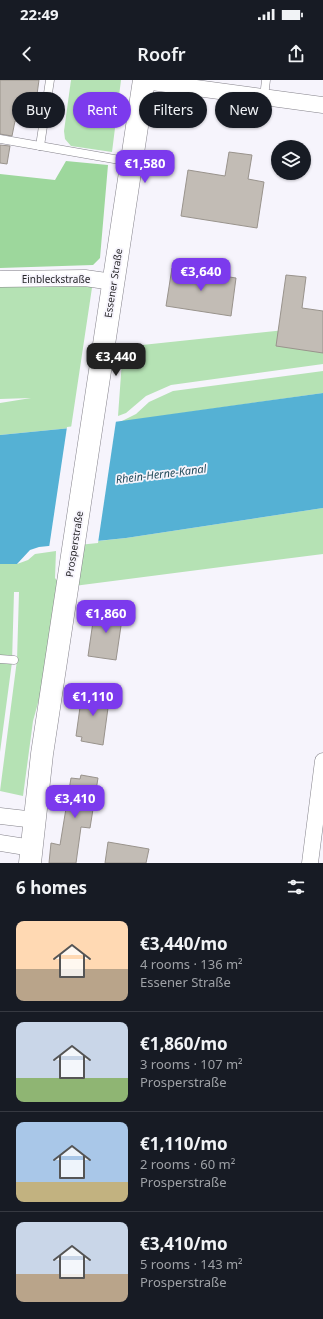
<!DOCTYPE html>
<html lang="en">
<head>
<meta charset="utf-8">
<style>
  body { margin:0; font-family:"Noto Sans",sans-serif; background:#20242c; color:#f1f3f6; height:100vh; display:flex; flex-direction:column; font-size:15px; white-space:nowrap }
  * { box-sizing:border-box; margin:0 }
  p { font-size:13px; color:#9ea1a6 }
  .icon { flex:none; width:22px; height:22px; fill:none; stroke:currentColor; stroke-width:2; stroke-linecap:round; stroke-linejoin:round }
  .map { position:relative; height:783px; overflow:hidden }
  .panel { display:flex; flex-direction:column; background:#171b24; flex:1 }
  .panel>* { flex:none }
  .hud { position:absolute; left:12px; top:12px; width:299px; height:36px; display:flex; gap:8px }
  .fabs { position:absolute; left:271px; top:60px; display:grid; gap:8px }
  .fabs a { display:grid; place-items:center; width:40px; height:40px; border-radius:50%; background:#171b24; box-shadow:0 1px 3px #0004; font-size:20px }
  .price { position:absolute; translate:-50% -34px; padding:0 9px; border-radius:8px; background:#7c3aed; color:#fff; font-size:13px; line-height:26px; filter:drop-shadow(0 1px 2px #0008) }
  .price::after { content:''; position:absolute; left:50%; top:24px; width:12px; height:9px; margin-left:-6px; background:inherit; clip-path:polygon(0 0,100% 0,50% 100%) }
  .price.on { background:#222; color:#fff }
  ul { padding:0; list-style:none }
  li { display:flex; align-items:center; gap:12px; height:100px; padding:0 16px }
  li+li { border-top:1px solid #363941 }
  li span { display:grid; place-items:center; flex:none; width:112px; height:80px; border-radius:8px; color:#555 }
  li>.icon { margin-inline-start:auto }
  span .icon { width:48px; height:48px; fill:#fffc; stroke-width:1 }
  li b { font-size:17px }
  h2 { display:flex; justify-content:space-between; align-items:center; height:48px; padding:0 16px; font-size:17px }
  .pill { padding:0 14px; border-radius:18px; background:#171b24; box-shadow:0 1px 3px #0004; font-size:14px; line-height:36px }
  .pill.on { background:#7c3aed; color:#fff }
  .status { display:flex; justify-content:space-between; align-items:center; height:28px; padding:0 20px; background:#171b24; direction:ltr }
  .status svg { height:11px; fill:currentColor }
  header { display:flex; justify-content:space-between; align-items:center; height:52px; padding:0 16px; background:#171b24; font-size:18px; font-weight:600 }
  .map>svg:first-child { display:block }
  .green { fill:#b5e2b4 }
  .forest { fill:#9dd79c }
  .water { fill:#55b1d4 }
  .pier { fill:#f6f4fc }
  .building { fill:#c2bcb5; stroke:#99938c }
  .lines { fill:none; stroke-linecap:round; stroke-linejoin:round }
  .service-casing { stroke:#84828a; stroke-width:9 }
  .minor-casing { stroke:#84828a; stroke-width:17 }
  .secondary-casing { stroke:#84828a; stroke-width:23 }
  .service { stroke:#fff; stroke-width:8 }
  .minor { stroke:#fff; stroke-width:16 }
  .secondary { stroke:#fff; stroke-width:22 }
  .labels { text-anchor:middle; stroke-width:3.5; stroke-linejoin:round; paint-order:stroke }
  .street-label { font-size:10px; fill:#262528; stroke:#f6f4fc }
  .water-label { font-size:11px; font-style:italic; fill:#244c5b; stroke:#f6f4fc }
</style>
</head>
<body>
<div class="status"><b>22:49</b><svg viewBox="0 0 49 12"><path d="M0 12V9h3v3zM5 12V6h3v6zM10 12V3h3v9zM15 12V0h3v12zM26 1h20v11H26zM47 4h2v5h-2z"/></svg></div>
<header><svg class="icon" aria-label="back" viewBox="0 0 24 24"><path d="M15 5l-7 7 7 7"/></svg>Roofr<svg class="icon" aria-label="share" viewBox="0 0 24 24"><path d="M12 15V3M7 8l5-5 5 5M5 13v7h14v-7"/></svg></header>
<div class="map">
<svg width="323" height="783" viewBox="0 0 323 783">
  <rect width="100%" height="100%" fill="#f6f4fc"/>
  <g class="green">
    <path d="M71 0H121L112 72 71 66 65 59 64 51Z"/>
    <path d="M93 201 71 348 0 355V323L31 318 0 319V203Z"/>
    <path d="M323 246V284L171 305 146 316 126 333 118 336 123 267Z"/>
    <path d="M323 291V313L120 342 136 334 149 322 173 311Z"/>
    <path d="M323 428V474L74 506 80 463 126 458Z"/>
    <path d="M56 471 55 498 60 504 41 612 33 641 23 716 0 711 17 580 19 512H14L12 582 0 672V484H17L28 480 35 474Z"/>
  </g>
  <path class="forest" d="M66 81 108 85 100 178 93 185 0 188V94L55 100Z"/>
  <path class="water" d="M323 313V428L126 458 39 467 30 470 17 484H0V355L71 348Z"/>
  <path class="pier" d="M116 341 98 463 49 468 67 347Z"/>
  <g class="building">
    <path d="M0 0H39L33 43 15 41 12 56 0 54Z"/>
    <path d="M0 65 10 66 7 84 0 83Z"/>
    <path d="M229 72 252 75 248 99 264 102 257 148 181 136 188 90 225 96Z"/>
    <path d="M172 188 236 198 231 236 166 226Z"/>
    <path d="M286 195 306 197 302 228 323 231V273L276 266Z"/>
    <path d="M95 528 123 532 116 580 88 576Z"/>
    <path d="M89 610 110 613 103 665 81 661 82 657 76 656 82 613 88 615Z"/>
    <path d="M81 695 98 698 90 748 81 747 76 783H49L51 763 60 765 71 698 80 699Z"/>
    <path d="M108 762 149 769 146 783H105Z"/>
  </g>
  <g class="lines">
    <defs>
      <g id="service">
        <path d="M264 17 266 0"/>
        <path d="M0 59 131 82"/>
        <path d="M40 66 50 0"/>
        <path d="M0 579 14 580"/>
      </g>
      <g id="minor">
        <path d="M144 1 323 25"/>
        <path d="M0 199 85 198 113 202"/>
        <path d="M0 736 35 740"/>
        <path d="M0 763 32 768"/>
        <path d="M310 783 323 681"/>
      </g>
      <path id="secondary" d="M30 783 42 674 144 0"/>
    </defs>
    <use href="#service" class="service-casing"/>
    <use href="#minor" class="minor-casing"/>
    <use href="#secondary" class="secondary-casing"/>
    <use href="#service" class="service"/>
    <use href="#minor" class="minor"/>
    <use href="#secondary" class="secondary"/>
  </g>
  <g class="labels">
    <g class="street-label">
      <text x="56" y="203">Einbleckstraße</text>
      <text transform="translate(113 203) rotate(-81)" y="4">Essener Straße</text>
      <text transform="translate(74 464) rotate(-81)" y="4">Prosperstraße</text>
    </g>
    <g class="water-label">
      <text transform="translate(161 394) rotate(-7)" y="4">Rhein-Herne-Kanal</text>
    </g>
  </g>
</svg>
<div class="fabs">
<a><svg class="icon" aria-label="layers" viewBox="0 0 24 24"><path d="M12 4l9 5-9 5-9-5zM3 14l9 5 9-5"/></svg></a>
</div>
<b class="price" style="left:145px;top:104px">€1,580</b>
<b class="price" style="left:201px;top:212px">€3,640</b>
<b class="price on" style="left:116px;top:297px">€3,440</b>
<b class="price" style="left:106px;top:554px">€1,860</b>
<b class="price" style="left:93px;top:637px">€1,110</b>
<b class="price" style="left:75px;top:739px">€3,410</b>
<div class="hud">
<a class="pill">Buy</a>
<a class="pill on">Rent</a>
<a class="pill">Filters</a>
<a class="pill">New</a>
</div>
</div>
<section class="panel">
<h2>6 homes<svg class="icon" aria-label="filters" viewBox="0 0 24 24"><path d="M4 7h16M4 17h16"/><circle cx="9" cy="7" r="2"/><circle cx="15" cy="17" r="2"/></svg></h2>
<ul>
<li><span style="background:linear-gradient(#ffd9b3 60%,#b9a48a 0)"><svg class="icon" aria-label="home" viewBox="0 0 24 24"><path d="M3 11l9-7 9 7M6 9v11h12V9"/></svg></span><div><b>€3,440/mo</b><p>4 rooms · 136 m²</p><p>Essener Straße</p></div></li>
<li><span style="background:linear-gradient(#c9d6e8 70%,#8fb573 0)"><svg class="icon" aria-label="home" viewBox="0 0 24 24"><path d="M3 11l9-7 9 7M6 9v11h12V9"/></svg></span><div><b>€1,860/mo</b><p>3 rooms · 107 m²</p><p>Prosperstraße</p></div></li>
<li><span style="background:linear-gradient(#a9c7e8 75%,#c2b280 0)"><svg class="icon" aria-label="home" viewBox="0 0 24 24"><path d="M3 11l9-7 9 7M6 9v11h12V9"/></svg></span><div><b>€1,110/mo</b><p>2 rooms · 60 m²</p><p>Prosperstraße</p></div></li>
<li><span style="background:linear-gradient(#c9d6e8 65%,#b9a48a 0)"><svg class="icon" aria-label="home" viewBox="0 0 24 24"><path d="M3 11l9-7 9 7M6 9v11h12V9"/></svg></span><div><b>€3,410/mo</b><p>5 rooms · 143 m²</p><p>Prosperstraße</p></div></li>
</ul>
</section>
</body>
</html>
